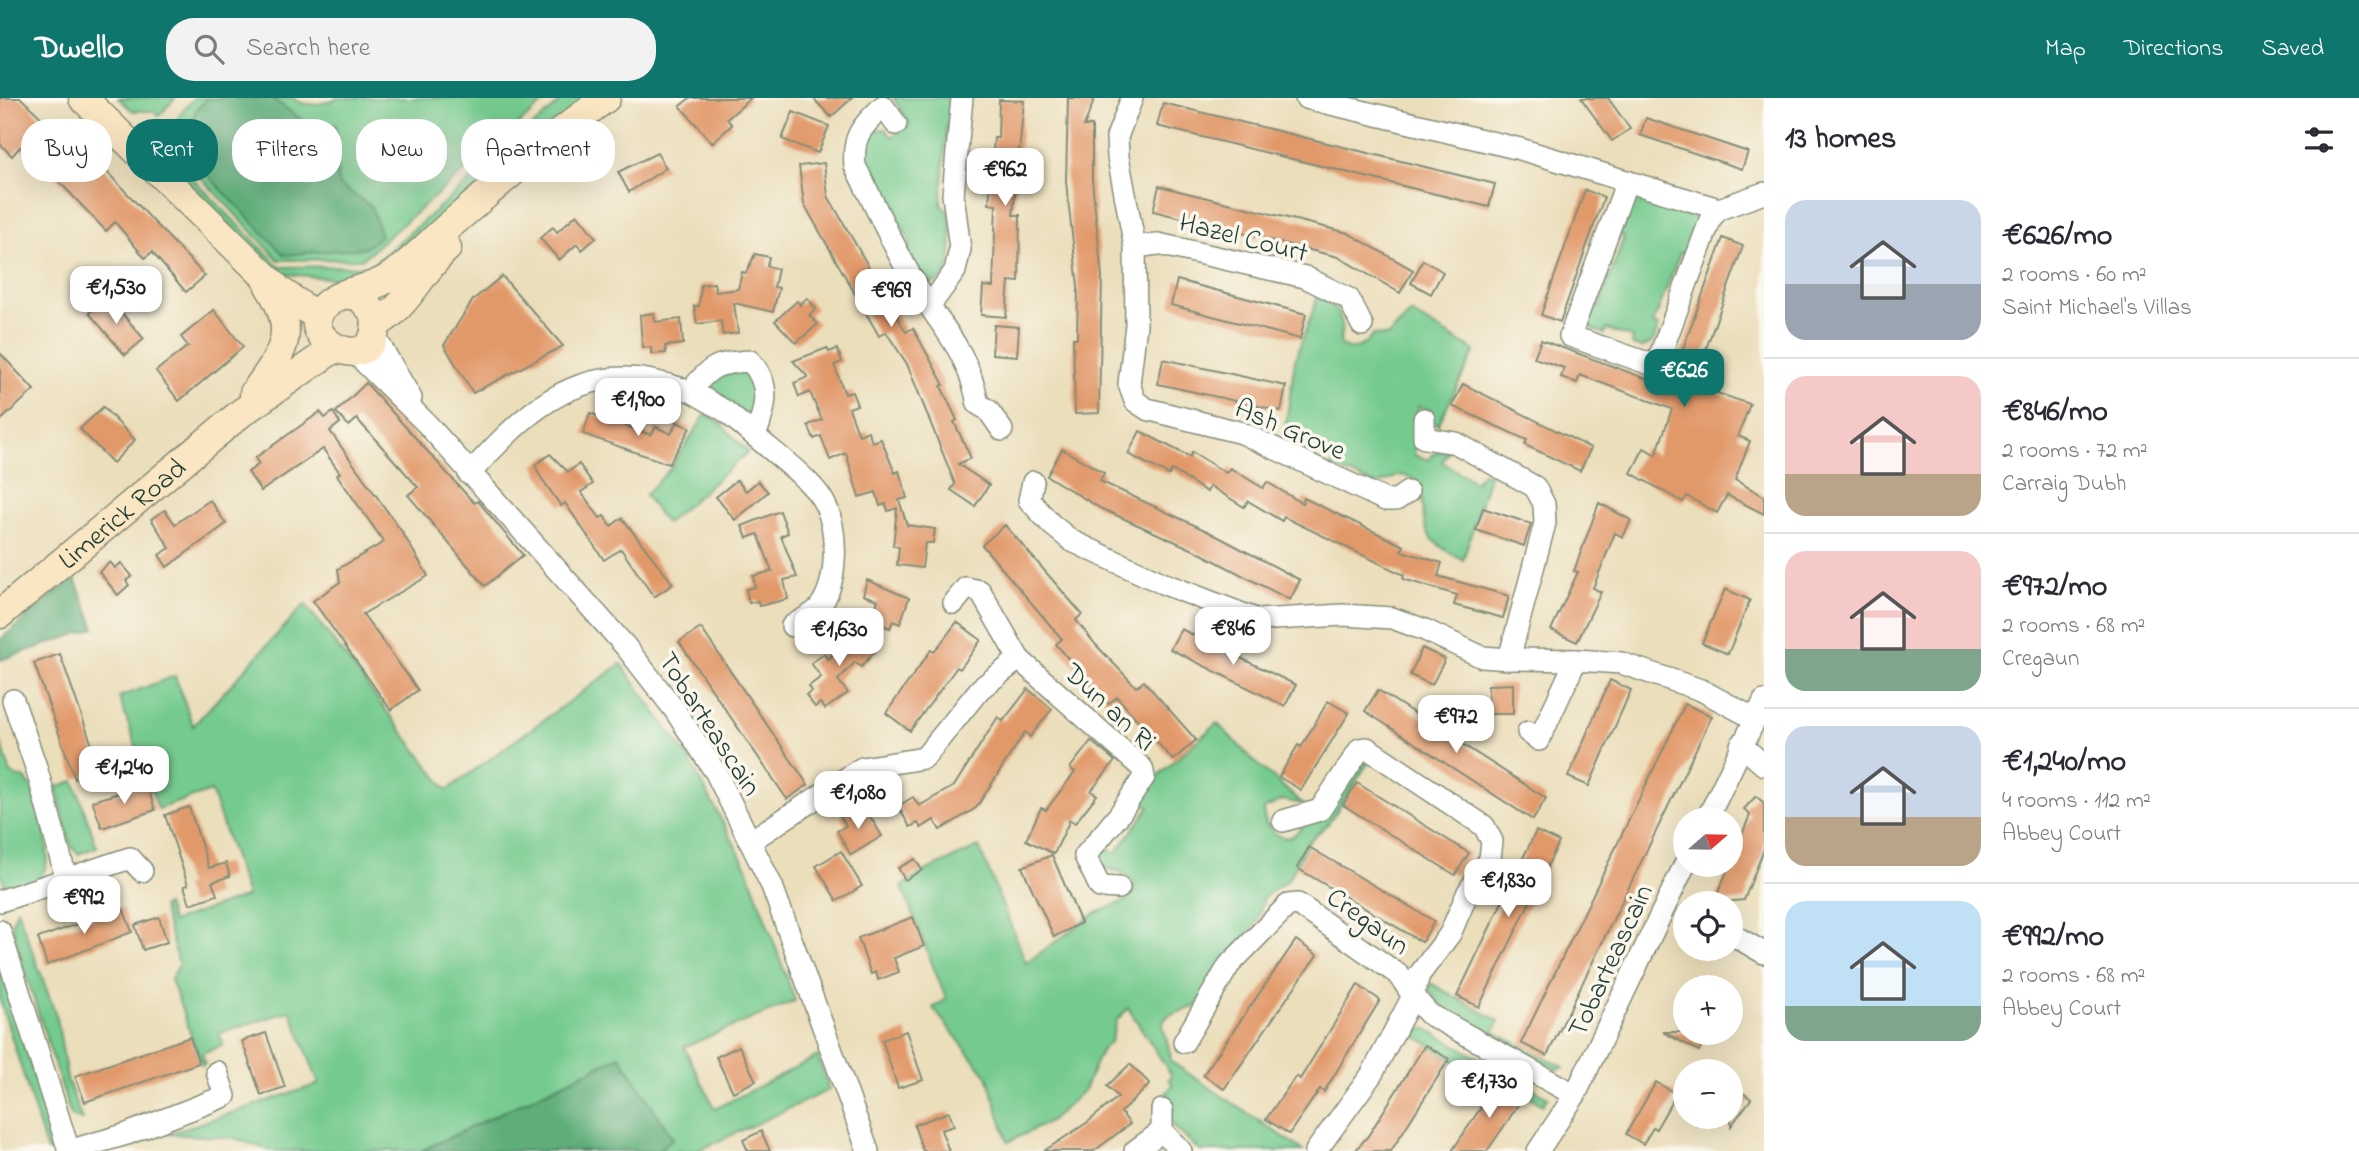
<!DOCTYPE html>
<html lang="en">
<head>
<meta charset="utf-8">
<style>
  body { margin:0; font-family:"Indie Flower",sans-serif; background:#f2f2f3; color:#2b2b33; height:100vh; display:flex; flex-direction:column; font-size:26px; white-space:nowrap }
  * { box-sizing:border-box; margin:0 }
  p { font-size:23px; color:#7c7c81 }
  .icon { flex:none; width:38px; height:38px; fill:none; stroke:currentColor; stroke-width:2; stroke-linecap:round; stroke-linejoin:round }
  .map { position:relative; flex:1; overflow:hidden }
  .details { display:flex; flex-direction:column; background:#fff; width:595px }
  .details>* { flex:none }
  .guide { position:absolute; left:21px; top:21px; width:665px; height:63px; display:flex; gap:14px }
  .needle { width:46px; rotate:70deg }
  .fabs { position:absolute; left:1673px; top:709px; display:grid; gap:14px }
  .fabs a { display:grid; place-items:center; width:70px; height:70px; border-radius:50%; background:#fff; box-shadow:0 7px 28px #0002; font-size:35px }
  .price { position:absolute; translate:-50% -60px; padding:0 16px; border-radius:14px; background:#fff; color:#222; font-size:23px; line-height:46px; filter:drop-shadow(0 2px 4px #0008) }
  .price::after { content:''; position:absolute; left:50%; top:42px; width:21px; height:16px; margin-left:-10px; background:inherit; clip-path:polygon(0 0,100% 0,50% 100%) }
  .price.on { background:#0f766e; color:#fff }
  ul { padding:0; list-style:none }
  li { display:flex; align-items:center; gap:21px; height:175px; padding:0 21px }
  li+li { border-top:2px solid #e1e1e2 }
  li span { display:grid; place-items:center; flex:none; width:196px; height:140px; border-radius:21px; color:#555 }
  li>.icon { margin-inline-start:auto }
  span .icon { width:84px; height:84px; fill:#fffc; stroke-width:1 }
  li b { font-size:30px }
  h2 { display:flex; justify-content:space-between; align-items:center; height:84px; padding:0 21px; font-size:30px }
  .tag { padding:0 24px; border-radius:28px; background:#fff; box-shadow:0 7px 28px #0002; font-size:24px; line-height:63px }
  .tag.on { background:#0f766e; color:#fff }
  header { display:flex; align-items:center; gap:42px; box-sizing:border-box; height:98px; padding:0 35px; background:#0f766e; color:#fff }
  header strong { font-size:33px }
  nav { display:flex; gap:38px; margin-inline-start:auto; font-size:24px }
  .search { width:490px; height:63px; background:#f2f2f3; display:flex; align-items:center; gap:18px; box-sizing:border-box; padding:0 24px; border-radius:28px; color:#7c7c81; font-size:26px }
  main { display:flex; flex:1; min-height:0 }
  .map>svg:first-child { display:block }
  .green { fill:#74ca8f; stroke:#4a8462; stroke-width:2 }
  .forest { fill:#5fae7a; stroke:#3f7657; stroke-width:2 }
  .building { fill:#e2996a }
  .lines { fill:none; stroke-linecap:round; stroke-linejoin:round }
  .street-casing { stroke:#858e78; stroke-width:24 }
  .secondary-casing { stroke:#858e78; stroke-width:31 }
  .street { stroke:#fff; stroke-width:21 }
  .secondary { stroke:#fbe6c3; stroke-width:28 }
  .labels { text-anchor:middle; stroke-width:7; stroke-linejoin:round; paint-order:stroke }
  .street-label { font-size:28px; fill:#1f3d34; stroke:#fbf7ec }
</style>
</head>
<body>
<header>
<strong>Dwello</strong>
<div class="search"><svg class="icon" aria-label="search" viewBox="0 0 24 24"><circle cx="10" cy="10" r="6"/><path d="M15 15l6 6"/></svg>Search here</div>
<nav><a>Map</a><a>Directions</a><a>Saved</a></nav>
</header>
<main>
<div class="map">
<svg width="1764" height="1053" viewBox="0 0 1764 1053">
  <rect width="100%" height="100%" fill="#fbf7ec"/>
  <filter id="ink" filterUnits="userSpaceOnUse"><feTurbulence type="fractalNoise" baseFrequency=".0143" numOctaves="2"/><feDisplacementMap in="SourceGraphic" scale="14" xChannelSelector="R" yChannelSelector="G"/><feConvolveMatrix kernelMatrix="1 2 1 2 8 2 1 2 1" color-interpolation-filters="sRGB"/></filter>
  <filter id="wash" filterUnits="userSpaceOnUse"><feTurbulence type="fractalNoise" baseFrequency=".00686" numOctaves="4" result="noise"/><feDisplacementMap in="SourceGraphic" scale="28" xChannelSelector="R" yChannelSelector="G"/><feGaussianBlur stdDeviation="1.57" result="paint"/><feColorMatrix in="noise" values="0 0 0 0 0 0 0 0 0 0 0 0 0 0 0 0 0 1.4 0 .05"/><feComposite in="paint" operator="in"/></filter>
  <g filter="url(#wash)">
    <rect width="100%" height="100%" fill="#ebdebb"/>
    <g class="green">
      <path d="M118 0H175L159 18 153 13H133Z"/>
      <path d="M193 0H293C308 11 322 6 338 0H549L362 161 279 162 188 66 187 47 170 30Z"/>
      <path d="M565 0H590L388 171 358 183 277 175 180 77 183 71 280 169 366 168 376 164Z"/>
      <path d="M893 0H955V21L947 24 941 107 949 114C951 132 959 182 931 185L920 176 907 152 911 145 888 104H882C872 85 842 32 886 31L892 39 910 26Z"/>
      <path d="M1645 97H1652L1650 105 1683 116 1686 109 1695 112 1699 124 1687 155H1680L1653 226 1659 228 1653 244 1642 250 1632 247 1633 240 1607 231 1604 236 1588 229 1592 208 1599 210 1624 139 1617 136 1631 105Z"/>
      <path d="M1318 198C1342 215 1344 217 1340 245 1350 259 1365 246 1373 237L1388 238 1411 215 1475 253 1438 327 1430 321 1431 312 1418 309 1414 357 1429 362 1433 356 1450 351 1442 364 1475 384 1482 375H1490L1463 462C1451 455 1436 448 1428 435 1416 413 1434 381 1400 377L1377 387 1331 369 1335 357 1311 345 1305 356 1283 346 1295 262Z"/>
      <path d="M747 273C754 286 759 303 751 316L743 315 711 288C717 274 735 275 747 273Z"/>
      <path d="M706 316 717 322 748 354 666 426 645 397 669 372Z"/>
      <path d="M305 506 447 692 621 566 689 661 747 770 795 903 684 949 715 1011 818 958 829 992 697 1053H657L673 1040 620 958 421 1053H272L234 1040 167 1036 319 986 291 913 219 935 223 947 202 955 205 965 202 968 171 881 179 867 162 809 166 807 172 824 247 798 211 693 158 711 119 599 175 578 193 628Z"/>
      <path d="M1217 625 1255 664 1303 706 1282 702 1264 711C1262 725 1272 736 1285 740L1293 738 1365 663 1368 665 1328 726 1309 743 1288 782 1264 799 1257 824 1195 909 1169 917 1163 923C1162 937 1173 951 1170 963L1304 1053H1200L1173 1028 1170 1021 1175 1008 1166 995 1173 987 1169 981 1172 978 1128 910 1116 923 1111 943 1101 953 1084 992 1051 1023 1008 1044 987 978 933 910 946 901 902 789 927 772 979 749 1026 865 1096 815 1129 801 1134 793 1133 783 1119 773 1102 770 1096 755 1104 748 1116 755 1149 709 1139 699 1151 684Z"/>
      <path d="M0 641 11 676 25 681 32 689C42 729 72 790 6 789L0 776Z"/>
      <path d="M74 683 97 749 78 756 71 748 56 689Z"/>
      <path d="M17 811 57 920 67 981 82 1022 71 1018 16 845 12 825Z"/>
      <path d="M0 869 53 1038 59 1053H47L0 902Z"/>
      <path d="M1430 885 1499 923 1494 934 1564 969 1556 972 1449 914 1429 893Z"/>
      <path d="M1413 930 1427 931 1548 999 1543 1007 1477 967 1471 974 1408 933Z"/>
    </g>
    <g class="forest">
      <path d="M208 0H272L306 25 336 27 338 86 371 108 381 138 365 150 284 157 196 65 187 32 197 11Z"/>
      <path d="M74 479 95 530 0 562V542Z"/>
      <path d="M620 958 673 1041 657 1053H421Z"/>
    </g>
    <g id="blocks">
      <g class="building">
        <path d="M0 0H21L89 66 95 61 205 178 186 194 152 154 145 160 115 124 106 133 52 76 48 80 20 49 12 58 0 46Z"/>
        <path d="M690 0H751L727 21 732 27 712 45 680 8Z"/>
        <path d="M813 0H852L831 19Z"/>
        <path d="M1068 0H1095L1084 28H1092V82L1102 179 1099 315 1075 316 1073 240H1077L1078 188 1066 84Z"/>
        <path d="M1581 0H1608L1630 31 1612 43Z"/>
        <path d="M999 2 1024 3 1013 117H1020L1019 184 1009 183 1006 219 981 217 983 188 993 189 996 107 989 106 994 40H998Z"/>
        <path d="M1163 5 1495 86 1489 109 1157 28Z"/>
        <path d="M793 14 829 28 818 55 782 41Z"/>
        <path d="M1646 20 1748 54 1742 71 1640 37Z"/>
        <path d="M657 55 666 70 629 94 618 74Z"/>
        <path d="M824 65 828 98 906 234 913 230 944 287 941 288 957 322 954 324 971 360 958 366 989 387 975 408 951 392 955 386 907 266 886 234 879 238 804 106 799 68Z"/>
        <path d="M1159 88 1348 135 1413 172 1400 195 1338 159 1153 113Z"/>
        <path d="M1585 92 1604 99 1560 224 1541 217Z"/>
        <path d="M577 116 596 140 582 152 577 146 559 162 540 140 553 129 557 134Z"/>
        <path d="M1723 140 1743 148 1693 287 1750 306 1738 338 1750 343 1735 382 1764 398V416L1727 397 1717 415 1687 398 1683 404 1631 375 1644 350 1656 357 1672 311 1580 277 1577 285 1561 279 1564 270 1534 260 1541 242 1669 289Z"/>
        <path d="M755 156 769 159 767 168 778 171 774 189 779 190 773 214 734 205 738 235 723 237 721 223 697 226 694 208H699L701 187 714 185 716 194 738 191 742 174 746 175Z"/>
        <path d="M1423 162 1443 174 1431 196 1411 185Z"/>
        <path d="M502 178 563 248 473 295 444 247 473 202Z"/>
        <path d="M1177 182 1306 216 1300 241 1171 207Z"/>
        <path d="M107 198 144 241 125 257 89 215Z"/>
        <path d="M807 200 816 211 809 217 818 226 796 245 775 223 797 203 800 207Z"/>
        <path d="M214 212 243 249 179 303 156 273 188 248 181 239Z"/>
        <path d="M654 215 655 224 681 221 683 246 665 248 666 255 651 256V249L642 250 640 217Z"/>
        <path d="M994 227 1019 229 1017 258 992 256Z"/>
        <path d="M827 250 829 254 837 251 842 264 834 267 845 296 852 294 857 307 849 310 859 337 868 333 872 344 881 341 895 375 899 373 907 400 899 402 907 427 935 431 933 445H925L922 470 897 467 899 449 893 448 897 410 888 413 886 406 880 408 876 394 859 399 846 355 830 362 821 338 814 341 808 327 822 322 810 294 799 299 794 285 808 279 793 263Z"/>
        <path d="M0 255 34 292 0 323Z"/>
        <path d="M1163 261 1286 288 1281 313 1158 286Z"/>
        <path d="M366 285 474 405 478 403 523 457 485 488 408 397 418 389 357 321 349 328 336 314Z"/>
        <path d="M1463 286 1591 350 1580 373 1525 347 1527 342 1452 308Z"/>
        <path d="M103 309 135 342 113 365 80 331Z"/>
        <path d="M320 314 325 320 333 314 340 325 330 333 402 434 428 478 363 516 418 592 391 612 313 503 340 484 338 471 384 444 337 377 340 375 323 351 261 393 248 374 259 366 255 360Z"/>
        <path d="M590 315 651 337 656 329 671 336 677 324 690 330 669 366 583 336Z"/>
        <path d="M1140 333 1190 359 1192 354 1226 375 1230 370 1263 390 1267 384 1302 405 1304 400 1404 448 1401 453 1442 465 1438 478 1509 498 1503 520 1454 507 1457 497 1403 481 1404 477 1284 419 1282 423 1248 403 1244 409 1210 388 1207 394 1172 372 1169 377 1128 356Z"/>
        <path d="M1062 351 1104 375 1100 383 1209 434 1300 482 1290 502 1196 453 1100 410 1047 378Z"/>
        <path d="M550 356 568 374 579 366 593 386 581 394 600 420 604 418 611 428 622 420 673 486 654 499 621 451 604 462 565 405 561 408 540 378 535 367Z"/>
        <path d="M737 382 746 393 758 383 768 394 735 422 716 399Z"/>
        <path d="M210 402 226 426 167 469 159 457 170 450 151 421 165 412 175 426Z"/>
        <path d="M1599 405 1631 422 1623 439 1615 435 1593 490 1601 494 1577 544 1551 532 1578 474 1574 473Z"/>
        <path d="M1483 410 1531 426 1524 448 1476 432Z"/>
        <path d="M780 413 788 435 781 438 797 479 784 482 788 501 759 508 758 503 749 505 746 491 755 489 753 478 772 473 758 436 747 440 742 428Z"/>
        <path d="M1005 427 1082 516 1076 522 1096 547 1136 589 1144 583 1196 642 1173 662 1117 599 1108 606 1079 573 1056 546 1062 541 982 447Z"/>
        <path d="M110 464 115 470 121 465 132 478 126 483 129 487 118 497 99 474Z"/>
        <path d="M867 482 909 500 900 526 893 523 890 530 871 523 878 502 863 497Z"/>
        <path d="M1725 491 1750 502 1728 556 1702 545Z"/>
        <path d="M957 524 981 542 960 571 957 569 910 633 886 615 931 552 934 554Z"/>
        <path d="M858 529 879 549 861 569 855 564 838 582 848 595 825 611 820 605 815 609 806 597 812 593 809 588 821 579 811 565 824 556 828 562Z"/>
        <path d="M701 530 808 687 787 701 679 544Z"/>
        <path d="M1181 531 1296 587 1285 608 1170 551Z"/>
        <path d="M1422 550 1445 561 1432 587 1410 577Z"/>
        <path d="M60 556 101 673 75 681 34 565Z"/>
        <path d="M1610 582 1631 592 1589 688 1568 679Z"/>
        <path d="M1513 586V616H1488V587Z"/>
        <path d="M1028 591 1052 611 1030 639 1025 634 976 710 940 732 934 722 921 730 918 725 910 729 898 708 913 699 919 708 954 688 998 619 1003 623Z"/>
        <path d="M1378 592 1546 700 1533 722 1365 613Z"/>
        <path d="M1328 603 1349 615 1301 692 1279 679 1298 647 1301 649Z"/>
        <path d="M1685 606 1712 618 1547 958 1521 945Z"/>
        <path d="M1091 643 1115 663 1091 693 1097 697 1075 725 1070 722 1054 756 1026 742 1041 710 1046 712 1075 674 1070 670Z"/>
        <path d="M1357 685 1469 755 1455 777 1343 707Z"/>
        <path d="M147 687 155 712 102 730 92 703Z"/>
        <path d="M1756 698 1764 705V751L1744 802 1714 805 1750 717 1744 711Z"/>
        <path d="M189 709 209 770 226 765 230 778 212 784 217 797 190 806 184 788 188 787 165 717Z"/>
        <path d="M855 709 861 719 868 715 882 738 851 757 837 733 846 728 840 718Z"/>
        <path d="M1536 733 1559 744 1479 909 1457 898Z"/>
        <path d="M1309 749 1434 823 1422 844 1297 770Z"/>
        <path d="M841 753 862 788 837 803 816 768Z"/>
        <path d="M1052 757 1081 825 1054 839 1022 769Z"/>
        <path d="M915 761 922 772 905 782 898 770Z"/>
        <path d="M123 810 132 834 47 867 38 840Z"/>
        <path d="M159 819 167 844 143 852 135 827Z"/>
        <path d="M913 819 924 848 894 860 899 874 878 882 876 874 871 876 858 840Z"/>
        <path d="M1296 842 1317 857 1224 991 1203 977Z"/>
        <path d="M1358 887 1380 902 1324 994 1320 991 1289 1036 1266 1021 1296 978 1300 981Z"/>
        <path d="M906 933 923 982 898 990 882 942Z"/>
        <path d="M1663 934H1709L1699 953Z"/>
        <path d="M266 935 285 989 261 997 242 943Z"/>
        <path d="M190 939 199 965 85 1004 75 978Z"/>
        <path d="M1425 947 1449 961 1391 1053H1355L1368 1038Z"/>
        <path d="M739 948 756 983 733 994 716 959Z"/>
        <path d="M1130 966 1150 986 1121 1014 1130 1026 1094 1053H1044L1088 1024 1118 999 1107 988Z"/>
        <path d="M1498 984 1522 1000 1509 1021 1487 1053H1452Z"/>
        <path d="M1656 984 1676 996 1656 1031 1653 1030 1643 1046 1626 1036Z"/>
        <path d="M1731 986 1751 1001 1731 1028Z"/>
        <path d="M949 1014 954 1028 941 1032 949 1053H923L914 1027Z"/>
        <path d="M761 1033 770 1053H748L743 1042Z"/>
      </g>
    </g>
  </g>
  <g filter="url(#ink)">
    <use href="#blocks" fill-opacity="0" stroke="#858e78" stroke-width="2"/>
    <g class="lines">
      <defs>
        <g id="street">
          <path d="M1132 0 1117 39 1118 59 1135 149 1136 227 1129 286 1135 303 1147 311 1242 335 1385 402H1396L1408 394"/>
          <path d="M1306 0 1520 51 1719 111 1764 95"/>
          <path d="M896 26 883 8C862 29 852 37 855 68 874 105 891 143 911 179 938 227 967 248 978 306L988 312 1002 332"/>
          <path d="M1627 83 1570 238 1656 268 1711 120 1719 111"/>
          <path d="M1135 149 1158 146 1305 179 1349 201 1362 227"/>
          <path d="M931 206 955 173 960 151 953 97 962 0"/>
          <path d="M374 237 411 300"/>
          <path d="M354 254 427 326 626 549 674 611 716 675 772 788 868 1053"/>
          <path d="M691 293 725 313 755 338"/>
          <path d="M469 376C512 330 558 278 627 280 648 280 671 288 691 293 710 267 718 265 750 263 772 287 766 310 755 338 774 355 809 380 822 401 839 428 839 484 819 510 813 517 799 523 792 528"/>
          <path d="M1033 384 1029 402 1052 427 1072 443 1162 485 1258 522 1343 517 1392 520 1425 532 1482 559 1509 561 1545 425 1544 406 1535 389 1456 345 1424 340V321"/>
          <path d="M954 505 966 490 980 493 1019 561"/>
          <path d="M1509 561 1576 562"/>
          <path d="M13 602 37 672 66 780"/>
          <path d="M1528 634 1539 642 1576 562 1621 565 1701 592 1755 621"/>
          <path d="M1741 647 1764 667"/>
          <path d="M1707 721 1764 603"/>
          <path d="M1283 723 1320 712 1360 651 1367 650 1484 728 1492 743 1490 761 1468 794 1450 836 1419 877 1413 898 1429 916 1575 997"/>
          <path d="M752 742 862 670 924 660 980 591 1019 561 1142 670 1144 679 1119 717 1085 758 1100 789 1119 790"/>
          <path d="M0 803 130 760 142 773"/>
          <path d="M0 833 69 1053"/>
          <path d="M1731 836 1764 855"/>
          <path d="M1184 944 1229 867 1288 807 1298 806 1399 877 1413 898 1372 976 1316 1053"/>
          <path d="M1162 1012V1033L1181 1053"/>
          <path d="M68 1053 127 1036 225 998 217 974"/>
          <path d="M1135 1053 1162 1033"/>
          <path d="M1538 1053 1575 997 1685 766"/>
        </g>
        <g id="secondary">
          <path d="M83 0 280 193 318 219"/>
          <path d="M345 196 360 199 375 216C385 298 259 225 350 194 361 191 375 188 385 182 408 169 429 145 450 127 501 84 551 39 606 0"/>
          <path d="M376 226C406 211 422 172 447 150"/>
          <path d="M254 295C283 255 299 234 269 188"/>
          <path id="s1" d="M0 516 241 315 333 251"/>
        </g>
      </defs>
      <use href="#street" class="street-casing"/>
      <use href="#secondary" class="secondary-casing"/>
      <use href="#street" class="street"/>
      <use href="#secondary" class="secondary"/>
    </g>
  </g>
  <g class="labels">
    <g class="street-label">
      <text transform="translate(1244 138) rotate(14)" y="10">Hazel Court</text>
      <text transform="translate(1291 330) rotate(23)" y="10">Ash Grove</text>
      <text dy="10" stroke="none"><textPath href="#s1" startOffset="158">Limerick Road</textPath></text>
      <text transform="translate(1111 608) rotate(43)" y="10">Dun an Ri</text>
      <text transform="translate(711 625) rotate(57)" y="10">Tobarteascain</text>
      <text transform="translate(1369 822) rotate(36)" y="10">Cregaun</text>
      <text transform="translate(1609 862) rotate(-65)" y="10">Tobarteascain</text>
    </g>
  </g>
</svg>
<div class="fabs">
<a><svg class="needle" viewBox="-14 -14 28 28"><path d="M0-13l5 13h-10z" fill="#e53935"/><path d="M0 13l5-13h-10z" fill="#7c7c81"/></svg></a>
<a><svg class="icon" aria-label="locate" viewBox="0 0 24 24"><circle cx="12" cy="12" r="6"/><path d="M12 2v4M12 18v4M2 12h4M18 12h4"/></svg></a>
<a>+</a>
<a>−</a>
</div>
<b class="price" style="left:1005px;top:110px">€962</b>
<b class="price" style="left:116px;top:228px">€1,530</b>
<b class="price" style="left:891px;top:231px">€969</b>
<b class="price on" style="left:1684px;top:311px">€626</b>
<b class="price" style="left:638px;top:340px">€1,900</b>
<b class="price" style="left:1233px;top:569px">€846</b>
<b class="price" style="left:839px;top:570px">€1,630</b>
<b class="price" style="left:1456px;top:657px">€972</b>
<b class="price" style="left:124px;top:708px">€1,240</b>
<b class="price" style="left:858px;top:733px">€1,080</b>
<b class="price" style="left:1508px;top:821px">€1,830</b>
<b class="price" style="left:84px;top:838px">€992</b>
<b class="price" style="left:1489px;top:1022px">€1,730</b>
<div class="guide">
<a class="tag">Buy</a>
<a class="tag on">Rent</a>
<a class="tag">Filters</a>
<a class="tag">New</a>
<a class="tag">Apartment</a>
</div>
</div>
<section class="details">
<h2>13 homes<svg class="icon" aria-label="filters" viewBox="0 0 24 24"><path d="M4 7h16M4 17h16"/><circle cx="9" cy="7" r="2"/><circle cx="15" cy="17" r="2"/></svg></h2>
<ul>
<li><span style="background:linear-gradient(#c9d6e8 60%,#9aa5b1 0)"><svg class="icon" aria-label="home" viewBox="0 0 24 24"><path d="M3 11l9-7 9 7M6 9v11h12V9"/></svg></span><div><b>€626/mo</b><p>2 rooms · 60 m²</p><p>Saint Michael's Villas</p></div></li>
<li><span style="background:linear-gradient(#f6c9c9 70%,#b9a48a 0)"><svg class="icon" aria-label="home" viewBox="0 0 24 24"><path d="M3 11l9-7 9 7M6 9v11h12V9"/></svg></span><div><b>€846/mo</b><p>2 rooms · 72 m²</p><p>Carraig Dubh</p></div></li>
<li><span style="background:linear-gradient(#f6c9c9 70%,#7fa58c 0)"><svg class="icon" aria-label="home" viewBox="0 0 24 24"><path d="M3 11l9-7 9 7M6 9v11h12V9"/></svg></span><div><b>€972/mo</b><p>2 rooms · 68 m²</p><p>Cregaun</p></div></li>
<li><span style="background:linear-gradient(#c9d6e8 65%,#b9a48a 0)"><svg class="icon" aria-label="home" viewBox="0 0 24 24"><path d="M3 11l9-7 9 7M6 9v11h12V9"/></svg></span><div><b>€1,240/mo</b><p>4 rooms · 112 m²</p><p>Abbey Court</p></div></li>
<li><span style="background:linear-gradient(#bfe0f5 75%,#7fa58c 0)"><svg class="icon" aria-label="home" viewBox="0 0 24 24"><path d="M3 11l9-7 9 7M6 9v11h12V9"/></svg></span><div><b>€992/mo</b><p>2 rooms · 68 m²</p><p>Abbey Court</p></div></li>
</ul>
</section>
</main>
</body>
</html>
